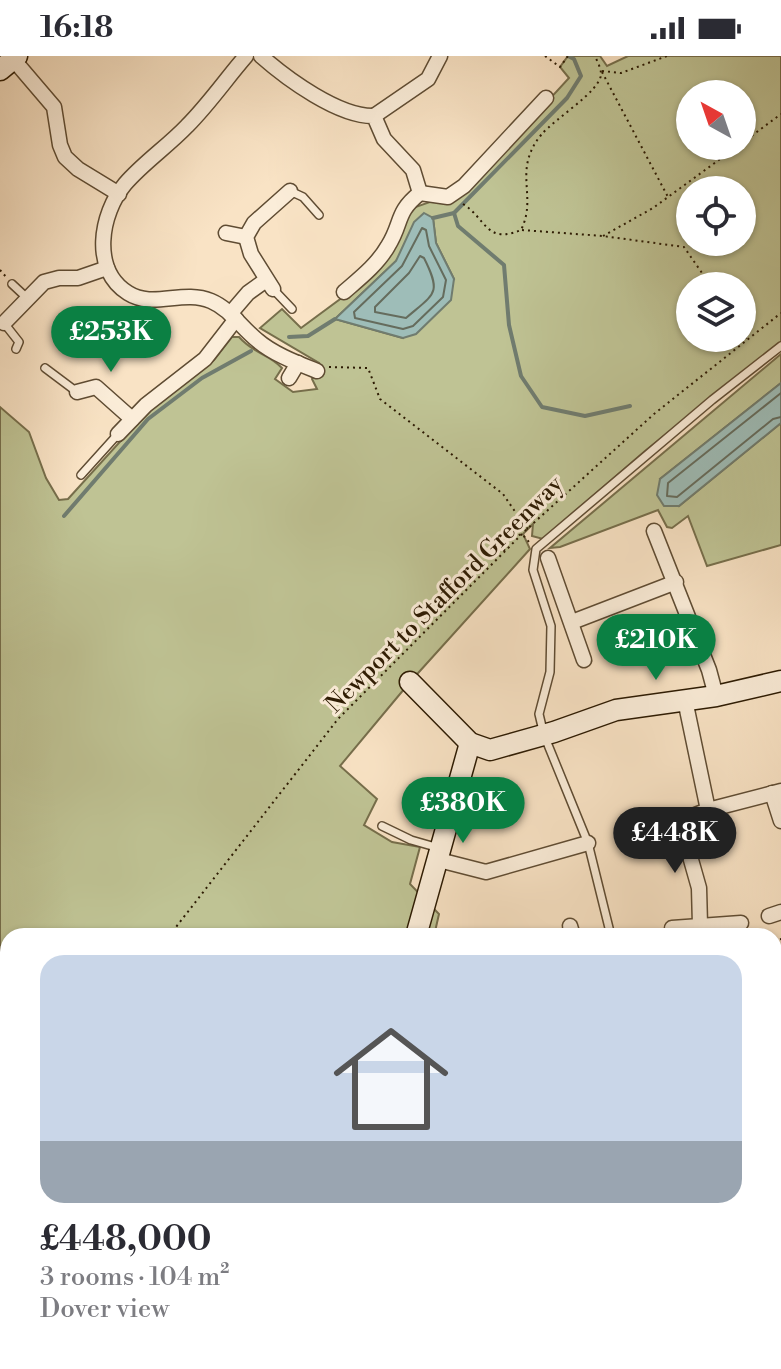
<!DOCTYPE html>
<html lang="en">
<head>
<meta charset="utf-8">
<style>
  body { margin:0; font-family:"Libre Bodoni",serif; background:#f7f7f7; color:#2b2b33; height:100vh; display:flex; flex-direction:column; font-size:30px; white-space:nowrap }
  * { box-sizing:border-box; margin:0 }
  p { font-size:26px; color:#7c7c81 }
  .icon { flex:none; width:44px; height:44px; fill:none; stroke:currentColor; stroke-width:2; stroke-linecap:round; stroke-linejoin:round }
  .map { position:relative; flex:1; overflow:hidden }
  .sheet { position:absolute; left:0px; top:872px; width:782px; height:442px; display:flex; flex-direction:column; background:#fff; border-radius:24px 24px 0 0; box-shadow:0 2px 6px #0004 }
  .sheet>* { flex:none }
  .needle { width:52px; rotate:320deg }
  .controls { position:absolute; left:676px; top:24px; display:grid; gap:16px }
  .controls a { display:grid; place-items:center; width:80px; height:80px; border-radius:50%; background:#fff; box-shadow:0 2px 6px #0004; font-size:40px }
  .price { position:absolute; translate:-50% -68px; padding:0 18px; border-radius:28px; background:#0b8043; color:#fff; font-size:26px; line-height:52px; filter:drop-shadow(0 2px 4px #0008) }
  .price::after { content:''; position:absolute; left:50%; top:48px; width:24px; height:18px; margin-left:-12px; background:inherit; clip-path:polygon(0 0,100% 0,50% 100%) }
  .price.selected { background:#222; color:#fff }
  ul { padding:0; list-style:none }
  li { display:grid; align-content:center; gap:16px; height:424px; padding:0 40px }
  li+li { border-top:2px solid #e1e1e2 }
  li span { display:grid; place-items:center; height:248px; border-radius:24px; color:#555 }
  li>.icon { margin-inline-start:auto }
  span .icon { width:144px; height:144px; fill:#fffc; stroke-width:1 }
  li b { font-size:34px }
  .status { display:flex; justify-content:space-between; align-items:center; height:56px; padding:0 40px; background:#fff; direction:ltr }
  .status svg { height:22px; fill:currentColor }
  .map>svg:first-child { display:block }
  .green { fill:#bfc394; stroke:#766e4b; stroke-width:2; fill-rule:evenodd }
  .water { fill:#9ebdb8; stroke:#707c6f; stroke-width:2 }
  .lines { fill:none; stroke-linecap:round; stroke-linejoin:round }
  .shore { stroke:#656c5d; stroke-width:2 }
  .stream { stroke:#707c6f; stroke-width:4 }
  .lane-casing { stroke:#5f4c33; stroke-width:10 }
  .street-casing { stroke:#5f4c33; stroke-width:17 }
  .secondary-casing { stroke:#2c1a02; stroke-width:23 }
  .path { stroke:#2c1a02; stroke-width:2; stroke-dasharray:2 4; stroke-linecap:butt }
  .lane { stroke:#fbedd9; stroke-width:7 }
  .street { stroke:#fbedd9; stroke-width:14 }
  .secondary { stroke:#fbedd9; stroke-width:20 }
  .labels { text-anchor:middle; stroke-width:6; stroke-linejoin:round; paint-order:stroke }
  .street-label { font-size:24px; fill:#2c1a02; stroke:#fbedd9 }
</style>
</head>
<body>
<div class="status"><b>16:18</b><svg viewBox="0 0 49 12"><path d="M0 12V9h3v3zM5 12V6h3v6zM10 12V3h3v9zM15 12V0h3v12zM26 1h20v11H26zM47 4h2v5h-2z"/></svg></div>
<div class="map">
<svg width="781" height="1313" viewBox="0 0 781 1313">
  <rect width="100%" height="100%" fill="#f9e3c5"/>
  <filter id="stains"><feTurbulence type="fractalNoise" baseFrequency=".0025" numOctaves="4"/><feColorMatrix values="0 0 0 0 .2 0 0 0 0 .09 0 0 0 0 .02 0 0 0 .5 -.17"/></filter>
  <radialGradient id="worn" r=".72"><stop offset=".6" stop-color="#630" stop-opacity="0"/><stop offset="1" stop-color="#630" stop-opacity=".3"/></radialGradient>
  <g class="green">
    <path d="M568 0H600L607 10 628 0H781V286L645 395 543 483 532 480 533 468 523 478 530 493 410 626 340 710 377 743 364 769 392 786 420 791 410 828 439 858 434 880H8V1306H774V1203L781 1200V1313H0V351L29 376 46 422 59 444 68 443 146 357 214 304 232 281H239C254 298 269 298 282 312L275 323 293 336 317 333 312 323 319 307 260 272 282 253 301 272 351 235 407 154 467 133 569 22 560 11ZM690 38H742V90H690ZM690 134H742V186H690ZM433 162 436 187 454 223 403 282 335 263 396 205ZM690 230H742V282H690Z"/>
    <path d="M781 298V327L660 423 679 450 781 367V489L707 510 688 460 672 472 667 471 658 454 560 491 550 492Z"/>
  </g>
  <g class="water">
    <path d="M424 157 433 162 436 187 454 223 451 244 416 278 403 282 335 263 396 205 414 166Z"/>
    <path d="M781 327V367L679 450H664L657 439 660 423Z"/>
  </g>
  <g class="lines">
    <g class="shore">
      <path d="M422 172 426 174 429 190 446 224 443 241 413 270 403 273 355 262 354 256 402 210Z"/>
      <path d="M420 200 424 202C442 238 435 237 406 262L375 256V251L409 217Z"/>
      <path d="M781 337 668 427 667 440 677 441 773 363 781 361"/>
    </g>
    <g class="stream">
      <path d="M454 157 458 170 504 209 509 269 521 320 542 351 585 360 630 350"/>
      <path d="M433 162 454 157 567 42 581 20 574 3 568 0"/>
      <path d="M289 281 308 280 335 263"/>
      <path d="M64 460 148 363 202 322 251 295"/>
    </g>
    <defs>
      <g id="lane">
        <path d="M290 135 303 141 319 159"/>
        <path d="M12 228 27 242"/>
        <path d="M273 233 292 253"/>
        <path d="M4 267 19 286 16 293"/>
        <path d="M45 312 77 336"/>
        <path d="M81 419 118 378"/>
        <path d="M382 770 411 784 439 792"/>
        <path d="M611 880 588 787 544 679 539 658 550 616 551 570 533 514 536 493 712 344 781 290"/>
        <path d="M579 1313 581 1306"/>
      </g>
      <g id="street">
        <path d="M246 0C226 23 209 48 187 70 168 90 143 107 125 128 100 158 91 214 128 237 153 253 183 233 211 245 230 253 241 271 257 284 273 298 297 307 317 315"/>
        <path d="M261 0C287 23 339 61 374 60L384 83 413 114 420 137"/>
        <path d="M13 3 54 51 60 89 65 101 78 113 119 138"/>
        <path d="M374 60 428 23 440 0"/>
        <path d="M226 177 246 181"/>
        <path d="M273 233 251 198 246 181 254 167 290 135"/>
        <path d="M344 236C359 223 378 208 388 190 403 166 395 157 420 137L448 141 464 130 546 42"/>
        <path d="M230 258 248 237 266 224"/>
        <path d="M4 267 44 226 59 222H78L107 212"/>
        <path d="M289 322 298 307"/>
        <path d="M77 336 96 331 132 363"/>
        <path d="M118 378 146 349 205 303 236 263"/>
        <path d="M654 475 709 614 716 640"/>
        <path d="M548 502 584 604"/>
        <path d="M572 566 676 526"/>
        <path d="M685 644 708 754"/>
        <path d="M772 737 781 765"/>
        <path d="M435 803 486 816 588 787"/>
        <path d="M769 860 781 856"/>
        <path d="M700 869 699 832 680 765 708 754 781 735"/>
        <path d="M570 870 573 880"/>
        <path d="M672 872 741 867"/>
        <path d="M774 906 781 902"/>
        <path d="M774 1024 781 1021"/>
      </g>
      <g id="secondary">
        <path d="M0 14 17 0"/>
        <path d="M410 626 470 687 490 694 554 676 616 654 716 640 781 625"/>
        <path d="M416 880 470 687"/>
        <path d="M774 1172 781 1169"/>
      </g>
    </defs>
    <use href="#lane" class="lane-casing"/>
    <use href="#street" class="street-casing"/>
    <use href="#secondary" class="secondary-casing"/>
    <g class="path">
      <path d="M545 0 560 11 568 0"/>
      <path d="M602 15 621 17 667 0"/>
      <path d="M602 16 668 141"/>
      <path d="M742 87 781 58"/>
      <path d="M463 148C486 162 486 189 521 174 538 140 512 115 541 79 554 63 601 35 601 18 601 12 597 5 595 0"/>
      <path d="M522 174 603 180 684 191 711 230"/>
      <path d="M603 180 653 152 738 90"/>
      <path d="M0 214 7 222"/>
      <path d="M742 276 747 284"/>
      <path d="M329 311 368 312 380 343 503 438 527 473 530 464 539 462"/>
      <path d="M504 495 508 483 522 478 529 486"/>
      <path d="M169 880 338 663 527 473 654 358 781 257"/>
      <path d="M774 884 781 883"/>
      <path d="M0 1107 8 1096"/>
      <path d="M774 1139 781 1146"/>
    </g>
    <use href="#lane" class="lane"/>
    <use href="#street" class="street"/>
    <use href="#secondary" class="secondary"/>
  </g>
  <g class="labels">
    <g class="street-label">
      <text transform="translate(444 538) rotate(-45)" y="8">Newport to Stafford Greenway</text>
    </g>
  </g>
  <rect width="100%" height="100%" filter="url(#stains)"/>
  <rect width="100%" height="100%" fill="url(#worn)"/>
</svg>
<div class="controls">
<a><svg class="needle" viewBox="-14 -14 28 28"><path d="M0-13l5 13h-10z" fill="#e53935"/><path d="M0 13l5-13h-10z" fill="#7c7c81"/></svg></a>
<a><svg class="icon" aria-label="locate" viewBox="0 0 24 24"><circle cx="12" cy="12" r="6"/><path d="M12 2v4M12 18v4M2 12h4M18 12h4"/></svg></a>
<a><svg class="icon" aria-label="layers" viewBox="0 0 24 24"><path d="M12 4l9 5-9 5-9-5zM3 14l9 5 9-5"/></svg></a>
</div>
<b class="price" style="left:111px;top:318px">£253K</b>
<b class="price" style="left:656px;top:626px">£210K</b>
<b class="price" style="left:463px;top:789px">£380K</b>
<b class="price selected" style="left:675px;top:819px">£448K</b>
<section class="sheet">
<ul>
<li><span style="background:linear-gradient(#c9d6e8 75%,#9aa5b1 0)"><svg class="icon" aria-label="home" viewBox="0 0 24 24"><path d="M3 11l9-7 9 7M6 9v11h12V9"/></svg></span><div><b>£448,000</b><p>3 rooms · 104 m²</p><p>Dover view</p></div></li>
</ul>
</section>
</div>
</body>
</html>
